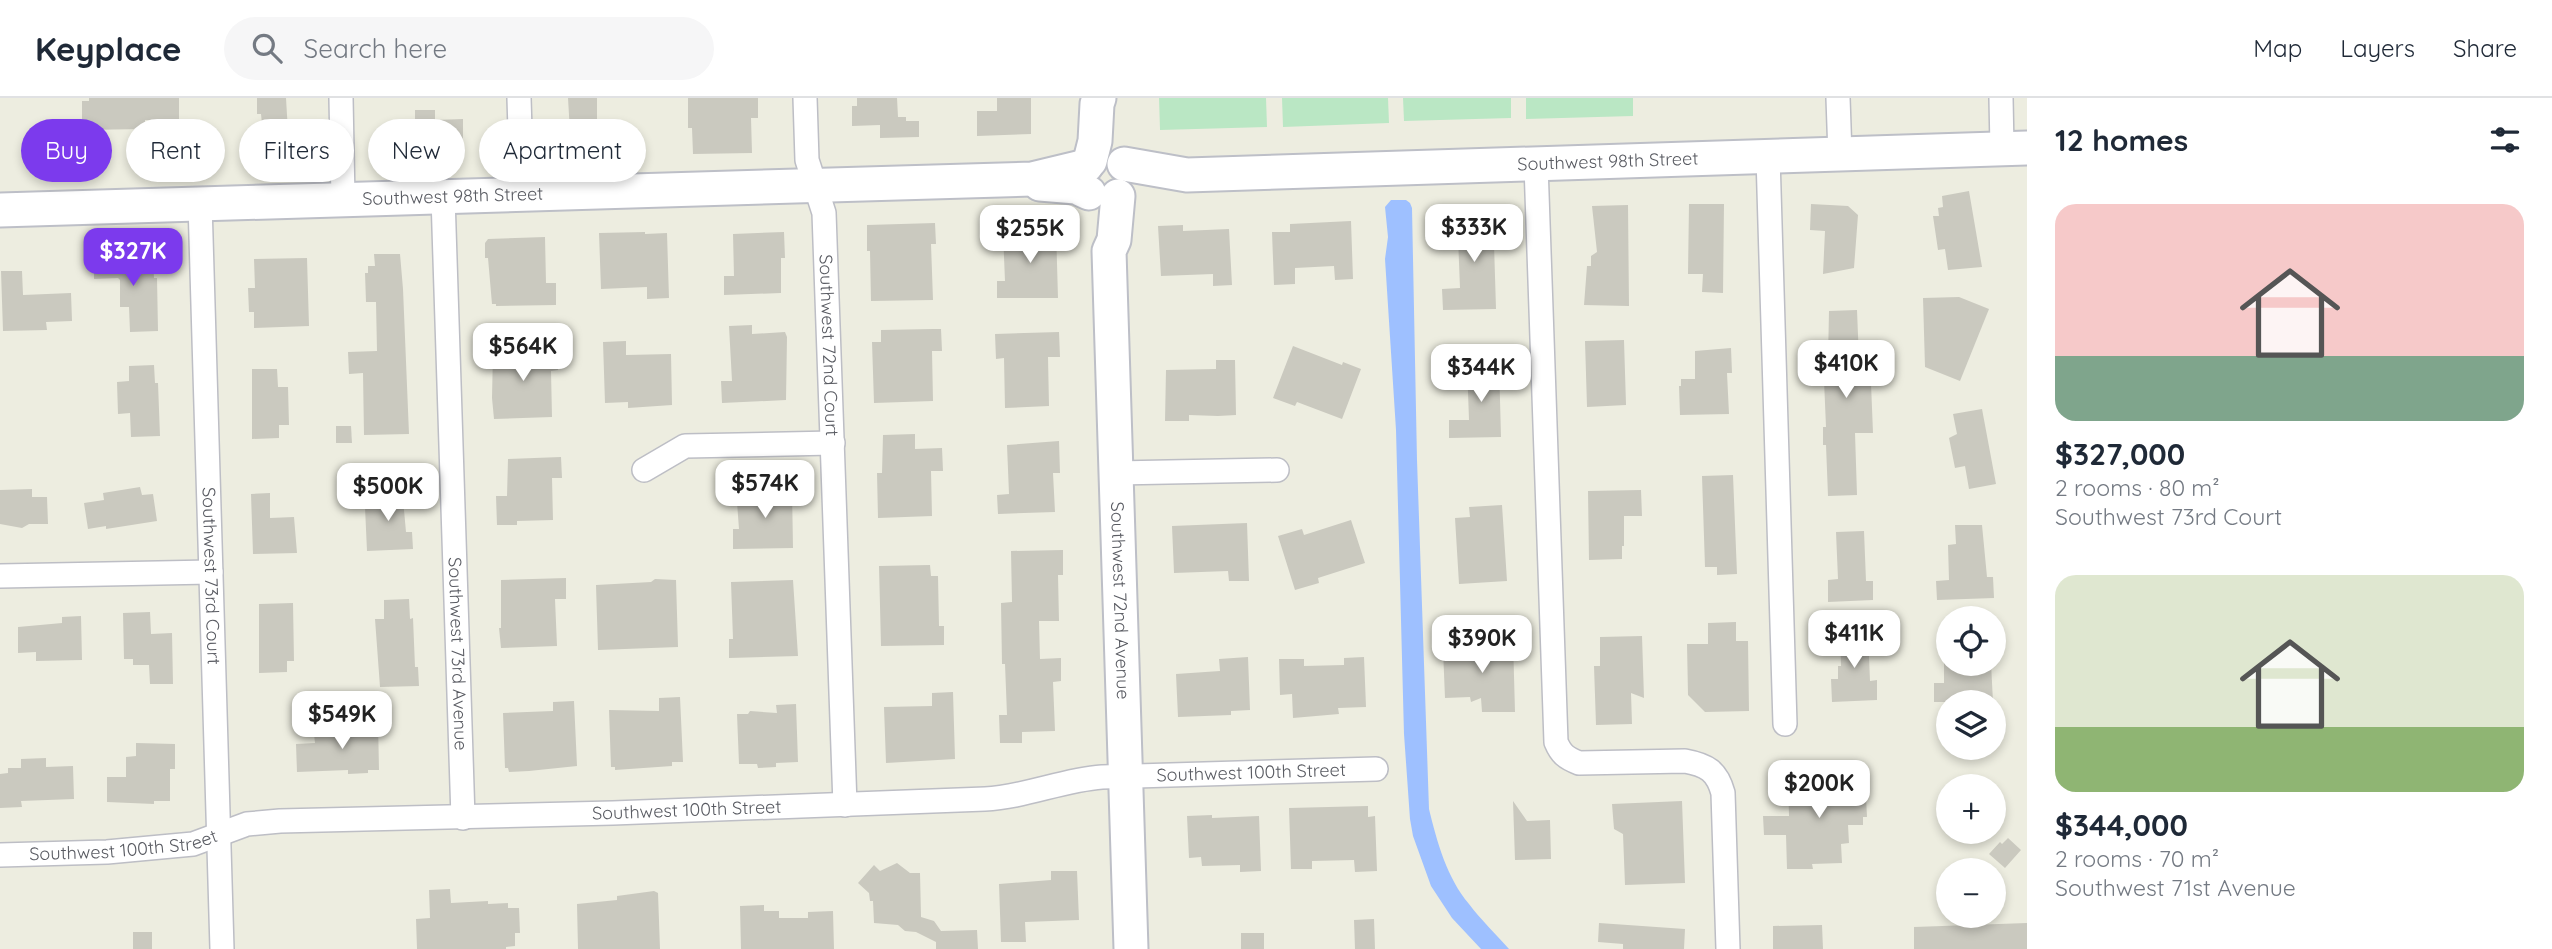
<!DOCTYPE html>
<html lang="en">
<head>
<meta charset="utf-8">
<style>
  body { margin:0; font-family:Quicksand,sans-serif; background:#f6f6f7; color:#1f2937; height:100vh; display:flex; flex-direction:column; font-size:26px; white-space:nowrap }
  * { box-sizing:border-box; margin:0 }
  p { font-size:23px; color:#747a83 }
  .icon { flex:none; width:38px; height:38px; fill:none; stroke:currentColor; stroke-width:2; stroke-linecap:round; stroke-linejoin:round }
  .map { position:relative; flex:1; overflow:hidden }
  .panel { display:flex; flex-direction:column; background:#fff; width:525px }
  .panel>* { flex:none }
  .banner { position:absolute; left:21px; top:21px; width:665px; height:63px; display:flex; gap:14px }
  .tools { position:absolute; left:1936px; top:508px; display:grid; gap:14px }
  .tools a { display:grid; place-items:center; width:70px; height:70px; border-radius:50%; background:#fff; box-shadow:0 4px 10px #0003; font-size:35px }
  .price { position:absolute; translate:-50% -60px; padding:0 16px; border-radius:14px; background:#fff; color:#222; font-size:23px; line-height:46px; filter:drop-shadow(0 2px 4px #0008) }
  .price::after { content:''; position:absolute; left:50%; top:42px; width:21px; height:16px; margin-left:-10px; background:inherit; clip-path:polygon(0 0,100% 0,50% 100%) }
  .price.selected { background:#7c3aed; color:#fff }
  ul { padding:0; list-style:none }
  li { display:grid; align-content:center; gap:14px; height:371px; padding:0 28px }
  li span { display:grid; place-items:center; height:217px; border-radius:21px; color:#555 }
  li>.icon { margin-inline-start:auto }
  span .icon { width:126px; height:126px; fill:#fffc; stroke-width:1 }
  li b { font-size:30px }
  h2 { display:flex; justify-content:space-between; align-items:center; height:84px; padding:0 28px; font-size:30px }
  .chip { padding:0 24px; border-radius:32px; background:#fff; box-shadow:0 4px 10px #0003; font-size:24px; line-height:63px }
  .chip.selected { background:#7c3aed; color:#fff }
  header { display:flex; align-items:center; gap:42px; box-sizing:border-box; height:98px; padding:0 35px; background:#fff; border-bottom:2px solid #e0e1e3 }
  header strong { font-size:33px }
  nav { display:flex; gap:38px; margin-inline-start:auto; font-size:24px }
  .search { width:490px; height:63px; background:#f6f6f7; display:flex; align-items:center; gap:18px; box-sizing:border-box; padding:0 24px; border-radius:38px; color:#747a83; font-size:26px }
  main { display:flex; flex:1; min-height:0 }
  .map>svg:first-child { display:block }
  .green { fill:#bae7c4 }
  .water { fill:#9ec0ff }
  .building { fill:#cac9bf }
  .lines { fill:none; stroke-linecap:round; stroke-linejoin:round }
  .street-casing { stroke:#bdbec5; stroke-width:26 }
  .secondary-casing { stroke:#bdbfc7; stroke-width:37 }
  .street { stroke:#fff; stroke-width:23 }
  .secondary { stroke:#fff; stroke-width:33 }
  .labels { text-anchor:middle; stroke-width:6; stroke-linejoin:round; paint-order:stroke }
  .street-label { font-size:18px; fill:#595b62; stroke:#fff }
</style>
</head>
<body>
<header>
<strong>Keyplace</strong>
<div class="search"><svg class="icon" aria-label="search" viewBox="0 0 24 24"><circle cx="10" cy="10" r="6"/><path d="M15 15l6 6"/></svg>Search here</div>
<nav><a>Map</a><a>Layers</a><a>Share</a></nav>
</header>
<main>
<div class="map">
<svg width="2027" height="851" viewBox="0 0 2027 851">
  <rect width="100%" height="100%" fill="#edede0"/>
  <g class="green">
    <path d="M1159 0H1266L1267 29 1160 32Z"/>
    <path d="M1282 0H1388L1389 25 1283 29Z"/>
    <path d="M1403 0H1511V20L1404 23Z"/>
    <path d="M1526 0H1633V18L1526 21Z"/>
  </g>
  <path class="water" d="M1391 102H1406L1410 105 1412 110 1417 362 1429 711C1437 744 1447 780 1469 806 1481 822 1496 836 1509 851H1481L1452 820 1431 788 1413 738 1410 721 1404 636 1396 332 1385 161 1388 139 1385 109Z"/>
  <g class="building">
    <path d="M89 0H179V22H145V31L82 32V3H89Z"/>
    <path d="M257 0H286L289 51 265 55 261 16H257Z"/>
    <path d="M568 0H597V29L606 28V48L571 51Z"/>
    <path d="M688 0H758V20H751L752 55 693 56 692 30H688Z"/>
    <path d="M857 0H897L898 19H906V23H919V39L880 40V27L852 28V8H857Z"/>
    <path d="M997 0H1031V36L977 38V13H997Z"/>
    <path d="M415 12H435V22L463 21V49L435 48V50H422V55H396V22H415Z"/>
    <path d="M1969 93 1982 169 1948 172 1945 151 1938 152 1933 118H1939L1938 110 1943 109 1942 98Z"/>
    <path d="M1689 106H1724L1723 195 1702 194 1703 176H1688Z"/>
    <path d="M1811 106 1848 108 1858 117 1854 170 1823 176 1825 133 1810 132Z"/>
    <path d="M1628 107 1629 208 1584 207 1587 168H1591V158L1597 154 1592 108Z"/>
    <path d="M1493 113 1496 211 1443 212 1442 191 1460 190 1457 114Z"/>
    <path d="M1351 123 1353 181 1335 182 1334 168 1295 170V186L1274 187 1272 134H1290V126Z"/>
    <path d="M935 125 936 146H931L933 202 871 203 870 153H867V127Z"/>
    <path d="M1183 127V133L1229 131 1232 187 1213 188V176L1161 178 1158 128Z"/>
    <path d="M1056 131 1058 200H997V183H1005L1003 134Z"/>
    <path d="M645 134V136L667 135 669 200 647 201V189L601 191 599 135Z"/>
    <path d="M784 134 785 160H781V195L724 197V178H734L733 136Z"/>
    <path d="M545 139 546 185H556V207L496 208V206H492L488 160H485V145L488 141Z"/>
    <path d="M124 155 125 162 153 161 154 180H157L158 233 130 234 129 209H120V182L118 180 94 181V156Z"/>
    <path d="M374 156H400L403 191 409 336 364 337 363 275 349 276 348 254 377 253 376 204H366L365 175H368V168H375Z"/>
    <path d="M307 160 309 228 254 230V214H249L248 190H255L254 161Z"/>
    <path d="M1 173H22L23 197 71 195 72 223 46 224 47 232 3 233Z"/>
    <path d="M1959 199 1989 211 1960 283 1925 269 1923 200Z"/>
    <path d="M1857 212 1859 262 1883 263 1884 284 1871 285 1873 335H1855L1857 397 1828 398 1826 347H1823V329H1826L1824 282 1821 283 1820 261H1828L1829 213Z"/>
    <path d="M752 227V236L785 234 787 239 786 302 722 305 721 283H732L729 228Z"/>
    <path d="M933 231H941L942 253H932L933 303 874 305 872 244H881V232Z"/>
    <path d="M1059 234 1060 259H1048L1049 308 1005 310 1004 260 996 261 995 236Z"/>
    <path d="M1624 242 1626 307 1587 309 1585 243Z"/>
    <path d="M626 243V257L671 256 672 307 628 310V304L605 305 603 244Z"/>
    <path d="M1293 248 1342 267 1343 264 1361 271 1342 321 1297 304 1295 308 1273 300Z"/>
    <path d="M1731 250 1732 275H1727L1729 316 1680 317 1679 288H1681V281H1695V253Z"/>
    <path d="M558 251V272L551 273 552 319 494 321 492 300 493 253Z"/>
    <path d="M1216 262H1235L1236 317 1218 318 1189 317V323H1165L1166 272 1216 271Z"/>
    <path d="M1499 265 1501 339 1449 340V322H1469L1467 266Z"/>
    <path d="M154 267 155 285H158L160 338 131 339 130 315 118 316 117 284 129 283V268Z"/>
    <path d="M252 271H277L278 289H288L289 327H279V340L252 341Z"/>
    <path d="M1982 311 1996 386 1969 391 1965 368 1955 370 1949 340 1957 336 1953 316Z"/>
    <path d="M336 328H351L352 345H336Z"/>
    <path d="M915 336V351L942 350 943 373H931L932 418 878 420 877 375H882L883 337Z"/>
    <path d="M1059 343 1060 375H1053L1055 414 998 416 997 397 1009 396 1007 347Z"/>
    <path d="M561 359 562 380H552L553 422 517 423V427H497L496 398H507L508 361Z"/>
    <path d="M1733 377 1737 476 1717 477V469H1705L1702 378Z"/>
    <path d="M140 389 142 397 153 396 157 423 106 431V428L88 431 84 405 104 402 103 395Z"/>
    <path d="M402 390 406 434H412L413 451 367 453 365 409H377L376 391Z"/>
    <path d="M32 391V399H47L48 426H29L22 430 0 426V392Z"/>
    <path d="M792 391 793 450 733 451V431H739L737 404 741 401 740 392Z"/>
    <path d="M1641 392 1642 418H1624V448H1622V461L1589 462 1588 393Z"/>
    <path d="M270 395V420L294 419 297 455 253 456 251 396Z"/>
    <path d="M1502 407 1507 483 1459 486 1455 420 1470 419 1469 409Z"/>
    <path d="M1351 422 1365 465 1318 480 1319 485 1295 492 1278 438 1302 431 1304 437Z"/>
    <path d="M1247 425 1249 483H1229L1228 473 1174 475 1172 428Z"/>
    <path d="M1955 427H1982L1987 479H1993L1994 500 1937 502 1936 483 1949 482 1948 447 1956 446Z"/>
    <path d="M1864 433 1866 483H1873V502L1828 504V482L1838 481 1836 434Z"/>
    <path d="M1063 452V477H1058L1059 523H1039L1040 561 1061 560V583L1053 584 1055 633 1022 634V645H1000L999 617H1007L1005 566H1002L1001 505 1012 504 1011 453Z"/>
    <path d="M930 467 931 478H938L939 528H944V547L881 548 879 468Z"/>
    <path d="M566 480V501H555L557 548 501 550 499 530H501V482Z"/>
    <path d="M655 481 676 482 678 549 598 552 596 487 651 484Z"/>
    <path d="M793 482 798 558 729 560V541H733L731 484Z"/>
    <path d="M409 501 410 521 413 520 415 569H418L419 588 380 589 375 521H384V502Z"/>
    <path d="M293 505 294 563H287V574L259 575V506Z"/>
    <path d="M150 514 151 536 172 535 173 586H150L149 567H133V561H124L123 515Z"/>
    <path d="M81 518 82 562 36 563V554L18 555V529L62 525V519Z"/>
    <path d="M1736 524V543H1748L1749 613 1705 614 1688 597 1687 546H1708V525Z"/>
    <path d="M1868 533 1870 583 1877 582V602L1832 604 1831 581H1838V568H1841L1840 534Z"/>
    <path d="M1642 538 1644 600 1631 595 1632 626 1596 627 1594 568H1600V539Z"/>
    <path d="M1513 542 1515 614H1482L1481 600 1471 604 1470 599 1445 600 1443 551 1478 549 1481 543Z"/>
    <path d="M1248 559 1250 612 1231 613V617L1178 619 1176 576 1220 573 1219 561Z"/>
    <path d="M1364 559 1366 609 1338 610 1339 616 1293 620 1292 596 1280 597 1279 561H1304V568L1344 567V560Z"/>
    <path d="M1944 565H1991L1993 604H1934V585H1944Z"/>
    <path d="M953 594 955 661 886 665 884 609 932 608V595Z"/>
    <path d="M680 599 683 664H672V668L615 672V669H611L609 612 659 613V600Z"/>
    <path d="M574 603 577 668 529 673 509 674 508 670H505L503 615 553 613V604Z"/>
    <path d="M796 606 798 664 776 665V669L758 670 757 666H739L737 616H748L750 613 777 615 776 607Z"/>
    <path d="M378 623 379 672H368V675L348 676V672L297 674 296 646 315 645 314 636 349 635V624Z"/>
    <path d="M136 645 175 646V671H170V703H154V706L107 704V679H126V659L136 658Z"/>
    <path d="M46 660V669L73 668 74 701 21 703 22 709 0 710V676L8 675V670H21V661Z"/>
    <path d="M1865 680 1867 719H1863V727H1848L1849 745 1841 746 1842 765 1812 766 1813 771H1787L1786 737H1764L1763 718H1789L1788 682Z"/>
    <path d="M1513 703 1527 723 1550 722 1551 761 1515 762Z"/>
    <path d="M1682 703 1685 785 1625 787 1623 736 1614 731 1612 706Z"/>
    <path d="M1368 708V719L1375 718 1377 773 1355 774 1354 762 1312 763V771H1291L1289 710Z"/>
    <path d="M1212 717V720L1259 718 1261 773 1240 774V767L1202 768 1201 759 1189 760 1187 718Z"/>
    <path d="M2008 740 2021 752 2005 770 1989 756 2000 744 2002 746Z"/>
    <path d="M897 765 910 775H920L921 819 934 823 941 833 977 832 978 851H936V844L916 834 905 833 898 827 874 825 873 803H870L869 795 858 785 874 767 880 773Z"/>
    <path d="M1051 773H1077L1079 822 1025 824 1026 844H1001L999 786 1051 782Z"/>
    <path d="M450 791 451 805 488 803V806L508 805V810H519L520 835H515V848L506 849V851H417L416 821 430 820 429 792Z"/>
    <path d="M654 793 658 795 660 851H578L577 806 617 802V798Z"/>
    <path d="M764 807V813H779V820H808V814L833 813 834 851H741L740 808Z"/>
    <path d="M1374 821 1375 851H1355L1354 822Z"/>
    <path d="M1599 825 1685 831 1684 851H1623V846L1598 844Z"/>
    <path d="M2027 825V851H1914V829Z"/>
    <path d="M1822 827 1823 851H1773V828Z"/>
    <rect x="133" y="834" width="19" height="17"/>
    <rect x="1241" y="835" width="23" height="16"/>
  </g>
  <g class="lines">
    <defs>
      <g id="street">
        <path d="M341 0 343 101"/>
        <path d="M519 0 522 97"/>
        <path id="s1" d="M805 0 807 62 824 115 845 707"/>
        <path d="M1838 0 1840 57"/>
        <path d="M2001 0 2002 50"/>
        <path d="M1768 59 1785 626"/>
        <path d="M1536 67 1556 644C1561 656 1566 660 1579 665L1685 663C1707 667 1717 673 1723 695L1728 851"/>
        <path id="s2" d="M443 99 463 720"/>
        <path id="s3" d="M200 105 222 851"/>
        <path d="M644 372 685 348 833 345"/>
        <path d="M1116 375 1277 372"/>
        <path d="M0 478 211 474"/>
        <path id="s4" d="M0 757 107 754 193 746 247 726 280 723 613 715 985 701C1025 699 1062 682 1102 679L1376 671"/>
      </g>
      <g id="secondary">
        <path d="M1090 63 1095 43 1097 6 1099 0"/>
        <path id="s5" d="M1124 66 1187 77 2027 50"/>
        <path d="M1040 86 1076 89 1089 95"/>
        <path id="s6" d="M1118 98 1114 142 1109 153 1131 851"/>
        <path id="s7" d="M0 112 1032 81 1086 68"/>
      </g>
    </defs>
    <use href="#street" class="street-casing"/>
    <use href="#secondary" class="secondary-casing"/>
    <use href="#street" class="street"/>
    <use href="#secondary" class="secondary"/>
  </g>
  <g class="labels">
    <g class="street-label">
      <text dy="6" stroke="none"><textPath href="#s5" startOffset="485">Southwest 98th Street</textPath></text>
      <text dy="6" stroke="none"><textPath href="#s7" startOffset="453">Southwest 98th Street</textPath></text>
      <text dy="6" stroke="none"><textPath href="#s1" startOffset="250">Southwest 72nd Court</textPath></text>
      <text dy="6" stroke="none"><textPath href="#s3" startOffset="373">Southwest 73rd Court</textPath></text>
      <text dy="6" stroke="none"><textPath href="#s6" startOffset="406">Southwest 72nd Avenue</textPath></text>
      <text dy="6" stroke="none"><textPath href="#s2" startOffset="457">Southwest 73rd Avenue</textPath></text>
      <text dy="6" stroke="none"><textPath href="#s4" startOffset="1258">Southwest 100th Street</textPath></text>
      <text dy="6" stroke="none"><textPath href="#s4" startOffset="691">Southwest 100th Street</textPath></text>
      <text dy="6" stroke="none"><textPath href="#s4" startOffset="124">Southwest 100th Street</textPath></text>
    </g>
  </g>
</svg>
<div class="tools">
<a><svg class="icon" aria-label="locate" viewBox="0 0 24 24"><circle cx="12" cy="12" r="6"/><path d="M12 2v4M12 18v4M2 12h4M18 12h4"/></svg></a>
<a><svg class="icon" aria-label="layers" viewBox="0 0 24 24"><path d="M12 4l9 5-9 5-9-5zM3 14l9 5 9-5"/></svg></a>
<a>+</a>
<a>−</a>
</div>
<b class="price" style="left:1474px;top:166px">$333K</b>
<b class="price" style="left:1030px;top:167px">$255K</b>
<b class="price selected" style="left:133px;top:190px">$327K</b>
<b class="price" style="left:523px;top:285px">$564K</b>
<b class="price" style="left:1846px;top:302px">$410K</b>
<b class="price" style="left:1481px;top:306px">$344K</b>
<b class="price" style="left:765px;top:422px">$574K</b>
<b class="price" style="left:388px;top:425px">$500K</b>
<b class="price" style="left:1854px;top:572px">$411K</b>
<b class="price" style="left:1482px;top:577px">$390K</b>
<b class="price" style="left:342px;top:653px">$549K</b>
<b class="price" style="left:1819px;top:722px">$200K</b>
<div class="banner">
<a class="chip selected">Buy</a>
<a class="chip">Rent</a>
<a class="chip">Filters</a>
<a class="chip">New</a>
<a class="chip">Apartment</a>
</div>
</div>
<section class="panel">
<h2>12 homes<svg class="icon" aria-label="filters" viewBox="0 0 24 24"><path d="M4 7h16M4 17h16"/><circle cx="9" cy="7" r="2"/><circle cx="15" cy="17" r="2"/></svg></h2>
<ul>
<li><span style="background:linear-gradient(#f6c9c9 70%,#7fa58c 0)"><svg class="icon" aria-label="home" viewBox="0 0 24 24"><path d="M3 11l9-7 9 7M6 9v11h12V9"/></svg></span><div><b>$327,000</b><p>2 rooms · 80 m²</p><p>Southwest 73rd Court</p></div></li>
<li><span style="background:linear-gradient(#dfe7d0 70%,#8fb573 0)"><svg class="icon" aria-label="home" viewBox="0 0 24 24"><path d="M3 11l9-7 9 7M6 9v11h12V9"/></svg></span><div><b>$344,000</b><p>2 rooms · 70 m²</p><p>Southwest 71st Avenue</p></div></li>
</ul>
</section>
</main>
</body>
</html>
